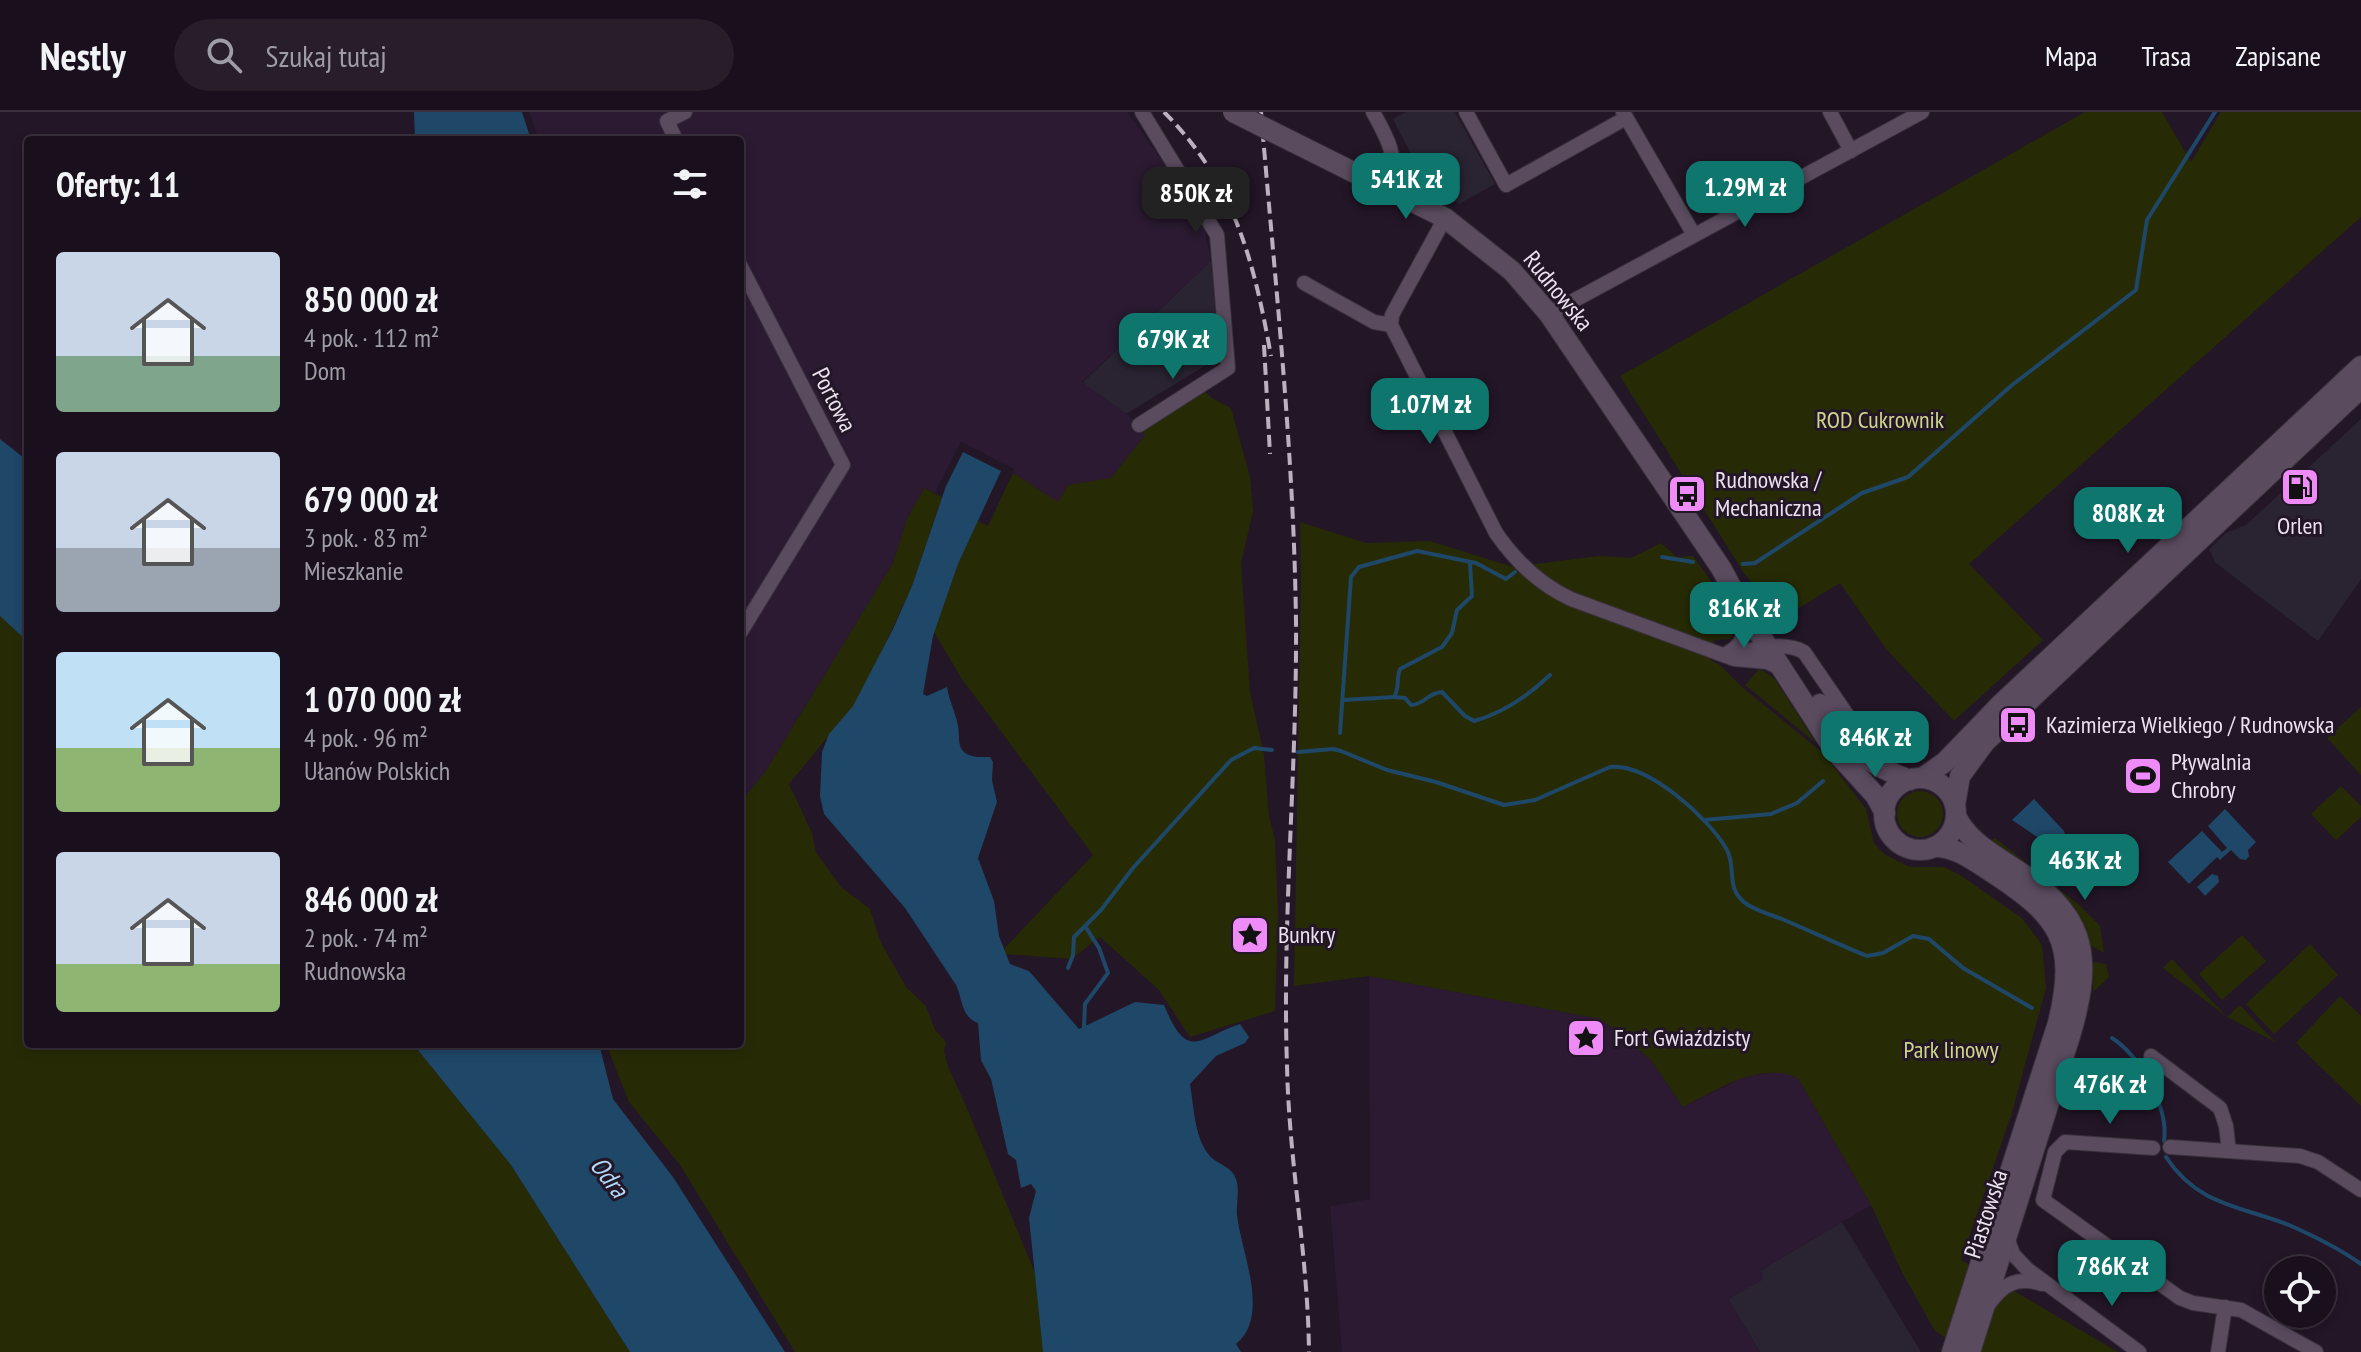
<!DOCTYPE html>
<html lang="pl">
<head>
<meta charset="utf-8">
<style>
  body { margin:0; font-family:"PT Sans Narrow",sans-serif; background:#271e2a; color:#f1f3f6; height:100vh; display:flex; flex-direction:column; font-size:30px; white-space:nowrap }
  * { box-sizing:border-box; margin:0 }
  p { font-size:26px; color:#9f9da4 }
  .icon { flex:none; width:44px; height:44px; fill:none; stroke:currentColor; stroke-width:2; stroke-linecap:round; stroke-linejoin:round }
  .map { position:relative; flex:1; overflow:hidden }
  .panel { position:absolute; left:24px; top:24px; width:720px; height:912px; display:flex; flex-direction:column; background:#1a101d; border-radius:8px; box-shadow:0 4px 12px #0003,0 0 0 2px #38303b }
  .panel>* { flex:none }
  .tools { position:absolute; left:2264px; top:1144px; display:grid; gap:16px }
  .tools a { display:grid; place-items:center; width:72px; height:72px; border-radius:50%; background:#1a101d; box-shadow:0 4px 12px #0003,0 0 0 2px #38303b; font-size:40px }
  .price { position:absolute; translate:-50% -68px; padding:0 18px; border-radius:16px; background:#0f766e; color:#fff; font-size:26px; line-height:52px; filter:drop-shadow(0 2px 4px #0008) }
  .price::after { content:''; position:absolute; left:50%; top:48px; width:24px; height:18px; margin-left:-12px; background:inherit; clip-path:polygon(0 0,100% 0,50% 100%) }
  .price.selected { background:#222; color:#fff }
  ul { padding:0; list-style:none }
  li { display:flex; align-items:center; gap:24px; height:200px; padding:0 32px }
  li span { display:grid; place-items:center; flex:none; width:224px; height:160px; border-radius:8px; color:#555 }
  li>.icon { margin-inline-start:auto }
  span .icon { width:96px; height:96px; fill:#fffc; stroke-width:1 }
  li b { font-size:34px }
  h2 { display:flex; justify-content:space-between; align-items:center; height:96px; padding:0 32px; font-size:34px }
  header { display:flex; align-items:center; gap:48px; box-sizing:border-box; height:112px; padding:0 40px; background:#1a101d; border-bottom:2px solid #38303b }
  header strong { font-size:38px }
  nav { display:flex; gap:44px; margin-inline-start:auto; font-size:28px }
  .search { width:560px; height:72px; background:#271e2a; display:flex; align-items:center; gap:20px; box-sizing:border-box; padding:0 28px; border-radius:44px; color:#9f9da4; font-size:30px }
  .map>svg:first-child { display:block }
  .commercial { fill:#2a2332 }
  .built { fill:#2b1a31 }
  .green { fill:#272b05 }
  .water { fill:#1e4768 }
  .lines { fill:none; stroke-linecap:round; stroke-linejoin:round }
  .stream { stroke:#1e4768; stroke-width:4 }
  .street-casing { stroke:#39303c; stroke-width:16 }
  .secondary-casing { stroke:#39303c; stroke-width:22 }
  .street { stroke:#5a4b5f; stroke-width:14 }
  .secondary { stroke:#5a4b5f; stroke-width:20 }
  .rail { stroke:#bcb2bf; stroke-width:4; stroke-dasharray:12 6; stroke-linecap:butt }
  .secondary-bridge-casing { stroke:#39303c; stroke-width:22; stroke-linecap:butt }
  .secondary-bridge { stroke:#5a4b5f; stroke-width:20 }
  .labels { text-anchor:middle; stroke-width:6; stroke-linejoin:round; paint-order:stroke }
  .street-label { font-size:24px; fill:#ebe2ee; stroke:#231627 }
  .park-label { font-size:24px; fill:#ced788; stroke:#231627 }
  .poi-label { font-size:24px; fill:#ebe2ee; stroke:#231627; text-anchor:start }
  .water-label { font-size:26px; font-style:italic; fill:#b2d8f9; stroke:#231627 }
</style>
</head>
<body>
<header>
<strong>Nestly</strong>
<div class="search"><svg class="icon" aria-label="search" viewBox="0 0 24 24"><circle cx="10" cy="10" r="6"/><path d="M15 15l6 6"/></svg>Szukaj tutaj</div>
<nav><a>Mapa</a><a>Trasa</a><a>Zapisane</a></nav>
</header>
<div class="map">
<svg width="2361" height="1240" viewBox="0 0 2361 1240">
  <rect width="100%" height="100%" fill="#231627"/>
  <g class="commercial">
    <path d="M1406 0H1455L1495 72 1459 92 1421 61 1393 7Z"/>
    <path d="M1211 149 1217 223 1215 245 1211 250 1126 302 1082 271Z"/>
    <path d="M2361 307V467L2318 529 2216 451 2209 438 2226 421 2246 413Z"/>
    <path d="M1842 1110 1921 1240H1760L1728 1187 1755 1171 1761 1158Z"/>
  </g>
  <g class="built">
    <path d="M529 0H1127L1181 75 1204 115 1211 149 1082 270 1136 309 1145 323 1111 366 1068 373 1058 391 1013 361 1014 357 961 330 935 381 924 376 907 407 893 451 767 657 740 691V28H539Z"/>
    <path d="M1369 864 1601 907 1651 948 1683 995 1748 963 1785 960 1798 966 1871 1093 1761 1158 1763 1164 1761 1169 1728 1187 1760 1240H1342L1330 1094 1370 1087Z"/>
  </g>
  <g class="green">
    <path d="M2085 0H2162L2191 50 2221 0H2361V105L1969 452 2043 528 1954 609 1886 537 1840 471 1792 500 1777 503 1744 461 1620 264Z"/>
    <path d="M1204 279 1212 286 1231 296 1250 365 1253 399 1241 451 1250 580 1264 643 1269 705 1275 728 1278 800 1275 899 1190 925 1159 878 1100 825 1071 847 1006 842 1004 837 1093 743 962 567 934 520 958 452 978 409 988 414 1013 361 1058 390 1068 373 1111 366 1145 323 1143 319Z"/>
    <path d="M924 376 942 385 912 474 873 558 853 594 789 672 812 721 816 740 841 775 870 797 881 831 906 875 926 894 935 918 946 930 944 939 948 955 966 994 1035 1161 1043 1240H795L680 1053 629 990 606 932H740V691L767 657 893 451 907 407Z"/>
    <path d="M1300 410 1366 431 1430 429 1513 455 1599 444 1631 446 1661 431 1677 445 1693 444C1705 462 1744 507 1730 527L1714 528 1710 548 1720 553 1743 576 1823 641 1866 697 1874 731 1884 742 1910 755H1944L1960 763 2022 806 2042 833 2046 876 2011 1004 1961 1148 2118 1240H1970L1935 1219 1903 1162 1871 1093 1798 966C1758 949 1718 978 1683 995L1651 948 1601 907 1369 864 1294 874 1301 469Z"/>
    <path d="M0 504 28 530V932H413L511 1053 630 1240H0Z"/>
    <path d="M1759 557 1774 566 1816 631 1745 573Z"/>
    <path d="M2361 595V663L2327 626Z"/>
    <path d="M2341 674 2361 694V705L2336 728 2311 702Z"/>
    <circle cx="1920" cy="702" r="23"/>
    <path d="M1995 726 2079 793 2100 814 2104 841 2091 834 1988 731Z"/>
    <path d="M2242 823 2266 849 2222 888 2199 862Z"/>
    <path d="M2310 832 2338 863 2274 922 2246 892Z"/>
    <path d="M2172 847 2227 905 2240 893 2275 930 2227 905 2163 856Z"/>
    <path d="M2093 850 2106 852 2109 865 2093 880Z"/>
    <path d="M2340 884 2361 904V994L2296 931Z"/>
  </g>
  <g class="water">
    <path d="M414 0H522L531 28H415Z"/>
    <path d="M0 327 28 349V530L0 504Z"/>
    <path d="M963 340 1001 359 958 452 933 524 923 582 927 584 947 575C949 589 956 601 958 614 960 623 957 634 964 640 970 646 983 645 990 645L993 650 992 668 997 690 978 746 994 789 999 824 1010 852 1029 859 1079 917 1135 890 1164 893C1188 951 1198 926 1240 912L1249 925 1245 931 1216 944 1190 972C1194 995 1194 1024 1209 1043 1216 1052 1232 1054 1236 1067 1240 1077 1236 1092 1237 1103 1241 1140 1271 1204 1236 1232L1241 1240H1043L1029 1106 1036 1079 1031 1072 1021 1076 1016 1048 1008 1042 991 967 981 948 978 911C961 905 963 888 956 873L905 796 824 702 820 684 822 640 829 622 853 594 893 517 912 474 946 374Z"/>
    <path d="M2034 687 2064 719 2065 722 2054 733H2049L2012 708Z"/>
    <path d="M2225 697 2256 730 2248 738 2249 744 2246 748 2240 747 2231 738 2220 748 2217 745 2189 772 2168 750 2202 719 2222 740 2227 736 2208 714Z"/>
    <path d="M2212 762 2218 764 2219 770 2205 784 2197 775Z"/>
    <path d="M413 932H599L613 987 673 1065 785 1240H630L511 1053Z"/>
  </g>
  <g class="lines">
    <g class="stream">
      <path d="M1662 445 1693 450"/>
      <path d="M1743 452 1755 451 1862 381 1908 365 2012 273 2136 178 2147 108 2215 0"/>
      <path d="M1394 585 1405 586 1411 593C1424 593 1427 581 1442 580L1465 604 1474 609C1503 601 1528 584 1550 563"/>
      <path d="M1344 588 1394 585C1400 576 1396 567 1400 557L1442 535 1452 521 1457 498 1472 484 1470 452"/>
      <path d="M1340 621 1351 465 1359 455 1417 439 1476 451 1506 467 1515 460"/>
      <path d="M1298 640 1333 637 1341 639 1387 658 1436 670 1504 693 1535 688 1610 655C1647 650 1710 707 1727 738 1737 757 1724 777 1748 793 1758 799 1771 803 1782 807 1810 819 1838 832 1867 844L1883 841 1913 824 1929 827 1963 856 2032 896"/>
      <path d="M1704 708 1771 702 1797 691 1823 669"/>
      <path d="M1068 856 1073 843 1074 825 1085 814"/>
      <path d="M1084 915 1085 892 1108 861 1099 836 1085 814 1101 798 1133 756 1231 648 1254 636 1272 638"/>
      <path d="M2112 926C2140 944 2169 996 2164 1029"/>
      <path d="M2166 1045C2198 1094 2241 1094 2289 1113 2314 1124 2340 1137 2361 1152"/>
    </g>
    <defs>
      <g id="street">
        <path d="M1373 0C1387 25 1400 47 1388 75"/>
        <path d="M1466 0 1506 73 1626 6"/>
        <path d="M1623 0 1694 123"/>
        <path d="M1830 0 1851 39"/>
        <path d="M676 28 667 9 685 0"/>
        <path d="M1445 106 1392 203 1391 213 1496 421C1516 450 1539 472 1571 487L1734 547 1767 550 1782 557"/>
        <path d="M740 153 843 353 740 521"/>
        <path d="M1304 171 1374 210 1391 213"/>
        <path d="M1549 202 1922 0"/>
        <path d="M1139 313 1228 256 1217 123 1142 0"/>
        <path d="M1729 540C1745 531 1747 516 1743 500"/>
        <path d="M1726 542C1750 540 1781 527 1804 540L1865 629 1866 648"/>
        <path d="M2151 944 2220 996 2226 1014 2229 1039"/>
        <path d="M2170 1035 2300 1044 2318 1050 2361 1078"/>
        <path d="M2153 1036 2065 1030 2055 1040 2043 1088 2180 1186 2193 1191 2241 1198 2316 1240"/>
        <path d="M2006 1123 2013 1142 2027 1157 2139 1240"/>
        <path d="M1989 1192C2003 1172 2017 1164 2042 1172"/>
        <path d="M2218 1240 2225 1195"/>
      </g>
      <g id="secondary">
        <path d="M1293 30 1445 106 1512 159 1549 202 1721 456 1742 495 1835 639 1875 683 1885 701"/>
        <path d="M1820 592C1847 633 1862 651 1910 668"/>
        <path d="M1922 666 1945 650 2002 591 2361 254"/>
        <circle cx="1920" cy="702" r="36"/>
        <path d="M1955 693 1960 664 1985 630 2361 276"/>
        <path d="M1956 704C1967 727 1988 739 2009 753 2085 801 2095 840 2070 924L1970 1240"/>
        <path d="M1934 735C1954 734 1973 748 1990 759 2059 804 2078 828 2058 911L1952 1240"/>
      </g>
    </defs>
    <use href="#street" class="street-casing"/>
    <use href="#secondary" class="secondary-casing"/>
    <use href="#street" class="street"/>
    <use href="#secondary" class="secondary"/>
    <g class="rail">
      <path d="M1164 0C1234 70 1254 149 1271 244"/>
      <path d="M1261 0C1275 170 1294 340 1296 511 1297 658 1282 806 1287 954 1289 1050 1308 1144 1309 1240"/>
      <path d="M1264 233 1270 342"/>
    </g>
    <defs>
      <path id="secondary-bridge" d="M1233 0 1293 30"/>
    </defs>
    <use href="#secondary-bridge" class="secondary-bridge-casing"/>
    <use href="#secondary-bridge" class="secondary-bridge"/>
  </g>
  <defs>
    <symbol id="fuel-square" viewBox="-11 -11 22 22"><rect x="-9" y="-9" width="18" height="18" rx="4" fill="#ef8bf7" stroke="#231627"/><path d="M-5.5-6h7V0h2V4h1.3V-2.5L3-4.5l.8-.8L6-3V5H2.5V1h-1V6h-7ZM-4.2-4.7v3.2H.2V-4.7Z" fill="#111"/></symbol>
    <symbol id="bus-square" viewBox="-11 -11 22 22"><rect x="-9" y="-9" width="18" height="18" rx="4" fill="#ef8bf7" stroke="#231627"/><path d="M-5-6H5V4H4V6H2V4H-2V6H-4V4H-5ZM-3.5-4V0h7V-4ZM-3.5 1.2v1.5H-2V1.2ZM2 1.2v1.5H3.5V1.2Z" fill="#111"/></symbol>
    <symbol id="stadium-square" viewBox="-11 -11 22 22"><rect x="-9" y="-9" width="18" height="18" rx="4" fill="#ef8bf7" stroke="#231627"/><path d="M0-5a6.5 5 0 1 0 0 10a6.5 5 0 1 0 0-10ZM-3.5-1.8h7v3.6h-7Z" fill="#111"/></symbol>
    <symbol id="sight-square" viewBox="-11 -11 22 22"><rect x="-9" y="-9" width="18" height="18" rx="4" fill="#ef8bf7" stroke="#231627"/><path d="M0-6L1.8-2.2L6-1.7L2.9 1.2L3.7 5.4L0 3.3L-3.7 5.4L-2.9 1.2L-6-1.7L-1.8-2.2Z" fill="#111"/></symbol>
  </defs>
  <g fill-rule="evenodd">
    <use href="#fuel-square" x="2278" y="353" width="44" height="44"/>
    <use href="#bus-square" x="1665" y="360" width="44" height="44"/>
    <use href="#bus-square" x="1996" y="591" width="44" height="44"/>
    <use href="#stadium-square" x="2121" y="642" width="44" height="44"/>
    <use href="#sight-square" x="1228" y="801" width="44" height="44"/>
    <use href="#sight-square" x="1564" y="904" width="44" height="44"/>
  </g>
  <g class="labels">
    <g class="street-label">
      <text transform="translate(1558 179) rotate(51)" y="8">Rudnowska</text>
      <text transform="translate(834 288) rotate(63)" y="8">Portowa</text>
      <text transform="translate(1986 1102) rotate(-72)" y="8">Piastowska</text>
    </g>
    <g class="park-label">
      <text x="1880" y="316">ROD Cukrownik</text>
      <text x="1951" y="946">Park linowy</text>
    </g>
    <g class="poi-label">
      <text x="1715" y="376">Rudnowska /<tspan x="1715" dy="28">Mechaniczna</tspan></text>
      <text x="2300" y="422" text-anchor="middle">Orlen</text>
      <text x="2046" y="621">Kazimierza Wielkiego / Rudnowska</text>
      <text x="2171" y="658">Pływalnia<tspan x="2171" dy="28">Chrobry</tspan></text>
      <text x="1278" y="831">Bunkry</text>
      <text x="1614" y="934">Fort Gwiaździsty</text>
    </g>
    <g class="water-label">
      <text transform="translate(609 1065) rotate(52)" y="9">Odra</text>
    </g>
  </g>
</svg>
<div class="tools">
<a><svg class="icon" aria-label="locate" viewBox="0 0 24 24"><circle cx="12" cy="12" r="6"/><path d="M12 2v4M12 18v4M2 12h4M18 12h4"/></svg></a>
</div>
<b class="price" style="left:1406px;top:109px">541K zł</b>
<b class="price" style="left:1745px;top:117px">1.29M zł</b>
<b class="price selected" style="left:1196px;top:123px">850K zł</b>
<b class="price" style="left:1173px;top:269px">679K zł</b>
<b class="price" style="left:1430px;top:334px">1.07M zł</b>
<b class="price" style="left:2128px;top:443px">808K zł</b>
<b class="price" style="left:1744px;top:538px">816K zł</b>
<b class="price" style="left:1875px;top:667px">846K zł</b>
<b class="price" style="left:2085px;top:790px">463K zł</b>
<b class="price" style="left:2110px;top:1014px">476K zł</b>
<b class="price" style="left:2112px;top:1196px">786K zł</b>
<section class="panel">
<h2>Oferty: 11<svg class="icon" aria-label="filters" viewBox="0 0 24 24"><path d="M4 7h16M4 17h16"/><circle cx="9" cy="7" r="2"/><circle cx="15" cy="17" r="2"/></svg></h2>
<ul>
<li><span style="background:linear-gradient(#c9d6e8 65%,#7fa58c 0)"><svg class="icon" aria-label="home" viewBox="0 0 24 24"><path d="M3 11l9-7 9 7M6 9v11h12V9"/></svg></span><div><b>850 000 zł</b><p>4 pok. · 112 m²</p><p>Dom</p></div></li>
<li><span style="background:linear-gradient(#c9d6e8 60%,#9aa5b1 0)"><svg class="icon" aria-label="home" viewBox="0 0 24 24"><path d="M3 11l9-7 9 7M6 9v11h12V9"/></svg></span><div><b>679 000 zł</b><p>3 pok. · 83 m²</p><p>Mieszkanie</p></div></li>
<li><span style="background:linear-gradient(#bfe0f5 60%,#8fb573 0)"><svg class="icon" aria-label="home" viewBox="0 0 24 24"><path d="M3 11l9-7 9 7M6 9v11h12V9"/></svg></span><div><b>1 070 000 zł</b><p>4 pok. · 96 m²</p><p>Ułanów Polskich</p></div></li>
<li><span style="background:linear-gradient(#c9d6e8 70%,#8fb573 0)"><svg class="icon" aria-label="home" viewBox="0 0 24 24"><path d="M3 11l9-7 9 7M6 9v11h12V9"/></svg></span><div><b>846 000 zł</b><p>2 pok. · 74 m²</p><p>Rudnowska</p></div></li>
</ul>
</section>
</div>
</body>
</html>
